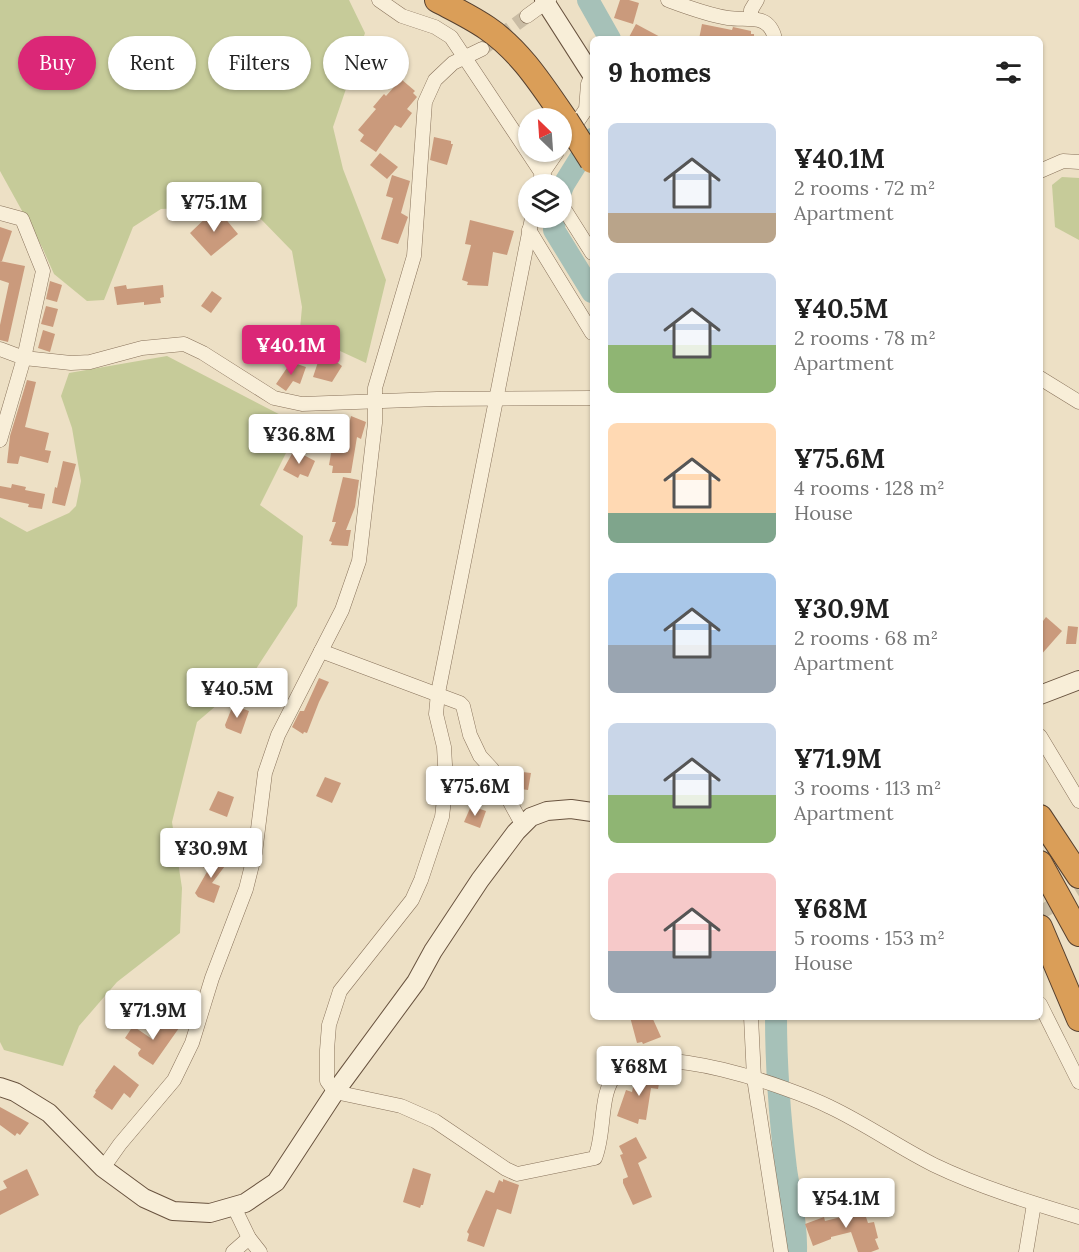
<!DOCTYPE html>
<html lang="en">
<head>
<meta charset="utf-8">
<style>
  body { margin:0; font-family:Lora,serif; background:#f6f6f6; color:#222; height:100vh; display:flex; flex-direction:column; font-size:22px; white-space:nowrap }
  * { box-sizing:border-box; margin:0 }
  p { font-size:20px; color:#767676 }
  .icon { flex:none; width:33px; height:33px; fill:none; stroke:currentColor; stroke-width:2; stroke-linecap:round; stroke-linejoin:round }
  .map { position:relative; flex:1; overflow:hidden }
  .sheet { position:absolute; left:590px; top:36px; width:453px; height:984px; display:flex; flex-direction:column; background:#fff; border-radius:9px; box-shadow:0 2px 4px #0004 }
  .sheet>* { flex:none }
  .top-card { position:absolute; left:18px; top:36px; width:482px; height:54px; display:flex; gap:12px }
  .needle { width:39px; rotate:335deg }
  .fabs { position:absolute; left:518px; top:108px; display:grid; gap:12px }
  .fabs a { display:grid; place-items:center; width:54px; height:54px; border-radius:50%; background:#fff; box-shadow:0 2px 4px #0004; font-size:30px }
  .price { position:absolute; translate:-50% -51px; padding:0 14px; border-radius:6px; background:#fff; color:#222; font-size:20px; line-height:39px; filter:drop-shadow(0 2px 3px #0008) }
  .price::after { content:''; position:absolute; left:50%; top:36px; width:18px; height:14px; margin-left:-9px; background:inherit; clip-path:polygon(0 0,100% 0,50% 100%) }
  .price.on { background:#db2777; color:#fff }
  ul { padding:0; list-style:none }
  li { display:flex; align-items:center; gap:18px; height:150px; padding:0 18px }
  li span { display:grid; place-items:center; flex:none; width:168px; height:120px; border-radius:9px; color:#555 }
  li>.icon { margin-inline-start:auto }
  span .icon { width:72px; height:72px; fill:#fffc; stroke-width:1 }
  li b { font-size:26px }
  h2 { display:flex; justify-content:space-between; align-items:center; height:72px; padding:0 18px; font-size:26px }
  .tag { padding:0 21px; border-radius:27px; background:#fff; box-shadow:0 2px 4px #0004; font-size:21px; line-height:54px }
  .tag.on { background:#db2777; color:#fff }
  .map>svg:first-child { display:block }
  .green { fill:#c6cb99 }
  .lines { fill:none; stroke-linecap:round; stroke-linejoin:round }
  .river { stroke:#a6c1b8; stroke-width:22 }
  .building { fill:#ca9a7c }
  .street-tunnel { stroke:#c9bca4; stroke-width:14; stroke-dasharray:14 7; stroke-linecap:butt }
  .street-casing { stroke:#88725b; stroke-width:15 }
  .secondary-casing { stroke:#69533f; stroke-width:20 }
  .highway-casing { stroke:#56402f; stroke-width:26 }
  .street { stroke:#f8eed8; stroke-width:14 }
  .secondary { stroke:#f8eed8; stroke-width:18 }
  .highway { stroke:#da9e58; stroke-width:24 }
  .highway-bridge-casing { stroke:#56402f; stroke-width:26; stroke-linecap:butt }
  .highway-bridge { stroke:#da9e58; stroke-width:24 }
</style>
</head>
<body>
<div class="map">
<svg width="1079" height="1252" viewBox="0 0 1079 1252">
  <rect width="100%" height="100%" fill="#ede0c5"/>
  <g class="green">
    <path d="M0 0H349L365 33 333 127 343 169 386 280 366 363 340 351H298L302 307 292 251 256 214 234 206 161 209 133 227 104 300 87 301 54 274 42 247 0 171Z"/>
    <path d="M1062 177 1079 178V240L1055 227 1052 185Z"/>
    <path d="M167 356 300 425 260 505 303 536 297 606 252 675 197 722 172 822 182 888 180 933 117 982 79 1026 63 1066 4 1050 0 1042V517L27 532 69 513 76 506 81 481 72 428 61 396 69 373Z"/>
  </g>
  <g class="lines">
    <g class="river">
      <path d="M588 0 610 39"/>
      <path d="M561 191 564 184 592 139"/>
      <path d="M555 218 554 230 592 292"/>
      <path d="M776 1017C776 1068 780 1119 786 1169 790 1197 797 1224 796 1252"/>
    </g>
  </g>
  <g class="building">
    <path d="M620 0H629L639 3 633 24 614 18Z"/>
    <path d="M636 24 664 39H628Z"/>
    <path d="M702 24 732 30 733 27 751 31V34H754V39H699Z"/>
    <path d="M401 79 415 91 413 93 417 97 407 109 412 113 401 128 395 125 376 152 360 141 364 135 358 130 376 109 373 107 384 94 386 96Z"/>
    <path d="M434 137 451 141V144H453L447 165 430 160Z"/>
    <path d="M380 153 398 167 387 179 370 165Z"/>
    <path d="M392 175 410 181 401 213 408 217 398 244 381 239 393 198 386 196Z"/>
    <path d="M214 210 216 213 219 211 238 234 211 256 190 233Z"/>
    <path d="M470 220 514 231 507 255 493 252 488 286 467 285 468 282 462 280 471 245 465 244Z"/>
    <path d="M0 227 12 231 2 261H0Z"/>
    <path d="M0 261 25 266 8 342 0 340V325L9 283 0 280Z"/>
    <path d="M50 281 62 285 57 302 46 299Z"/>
    <path d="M126 285 127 289 163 285 164 297 160 298 161 303 144 305V302L117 305 114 287Z"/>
    <path d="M212 291 222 298 211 313 201 306Z"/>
    <path d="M46 306 58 309 53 327 41 324Z"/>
    <path d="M43 330 55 334 50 352 38 348Z"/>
    <path d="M326 354 342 366 332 382 313 377 320 356 323 357Z"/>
    <path d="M291 362 306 367 300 384 293 381 286 391 276 384Z"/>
    <path d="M27 380 36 382 25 427 49 433 45 450 51 451 48 463 20 456 18 464 7 463 10 436Z"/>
    <path d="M351 416 366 422 361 439 357 437 351 473H332L333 466 329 465 332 448 340 447 345 419 350 420Z"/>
    <path d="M294 450 315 461 308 477 300 474 298 478 283 470Z"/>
    <path d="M63 461 76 464 65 506 52 503 55 487 57 488Z"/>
    <path d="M343 477 359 480 355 507 346 530H351L348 546 331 545 332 542 329 541 336 522H332Z"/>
    <path d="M12 484 26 487 25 490 45 494 42 509 28 507 29 504 0 498V486L11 488Z"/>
    <path d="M1046 617 1062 631 1040 656V625Z"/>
    <path d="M1068 626 1078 627 1076 644H1066Z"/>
    <path d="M319 678 329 682 319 702 307 733 304 732 303 734 292 727 300 711H304Z"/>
    <path d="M233 705 249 711 241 734 226 728 225 725Z"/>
    <path d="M514 771 531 773 528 790 513 788Z"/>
    <path d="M466 773 482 779 475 796 460 790Z"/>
    <path d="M325 777 341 783 332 803 316 796Z"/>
    <path d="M218 791 234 797 227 817 209 810Z"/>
    <path d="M471 806 486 811 480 828 464 822Z"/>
    <path d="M211 853 228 862 212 883 220 886 214 903 198 897 195 893 208 870 203 867Z"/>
    <path d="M630 1017H652L661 1037 643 1044 642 1042 637 1043Z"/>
    <path d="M166 1019 179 1028 153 1065 139 1056 138 1053 141 1049 125 1038 133 1026 152 1039Z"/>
    <path d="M114 1065 139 1085 130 1098 124 1093 112 1110 93 1097 96 1092 95 1091Z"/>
    <path d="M651 1070 661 1073 658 1089 651 1088 646 1120 639 1119 638 1124 617 1116 626 1090 632 1092 636 1073Z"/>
    <path d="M0 1107 29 1123 20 1135 17 1133 15 1136 0 1125Z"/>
    <path d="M636 1137 647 1158 638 1163 652 1197 633 1205 623 1183V1179L628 1177 620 1155 623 1154 619 1146Z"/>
    <path d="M413 1168 431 1174 423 1205H421L420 1208 403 1202Z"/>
    <path d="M27 1169 39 1195 0 1215V1191L7 1188 3 1181Z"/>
    <path d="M503 1179 519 1185 511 1214 497 1209 484 1247 467 1241 469 1234 467 1232 486 1190 494 1193 499 1180 503 1182Z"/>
    <path d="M861 1202 868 1223 874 1222 878 1238 875 1239 879 1249 871 1252H858L851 1232 831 1237V1239L813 1246 805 1224 824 1217 825 1221 845 1216 842 1208Z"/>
  </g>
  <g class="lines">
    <g class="street-tunnel">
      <path d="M482 49 527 16"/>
      <path d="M1040 913 1079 890"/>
    </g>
    <defs>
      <g id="street">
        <path d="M379 0 402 16 435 27 451 37 549 184"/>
        <path d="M668 0C687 7 708 15 728 18 747 21 769 12 775 39"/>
        <path d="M527 16 549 0"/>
        <path d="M751 17V10L757 0"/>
        <path d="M561 146 586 109 588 84 592 74"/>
        <path d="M1040 171 1063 161 1079 162"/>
        <path d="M540 180 542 174 557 152"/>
        <path d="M561 204 592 253"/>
        <path d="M0 213 22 219 43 271 24 358 0 440"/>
        <path d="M532 218 438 693 436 714 444 747 446 782 442 817 421 880 412 900 340 991 329 1025 327 1050V1081L335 1092 401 1106 435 1121 506 1169 517 1174 595 1158C606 1132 598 1091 618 1072 652 1038 792 1088 830 1107 866 1124 898 1147 934 1165 980 1187 1029 1202 1079 1217"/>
        <path d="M529 230 592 333"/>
        <path d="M0 349 24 358 71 363 90 362 142 348 184 344 203 353 274 398 302 404 437 399 592 398"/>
        <path d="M1040 378 1079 402"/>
        <path d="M321 651 460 703 463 706 470 735 480 756 492 769 523 826"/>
        <path d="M1040 736 1079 801"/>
        <path d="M1040 1004 1079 1082"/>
        <path d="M751 1017 754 1078 781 1252"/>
        <path d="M103 1168 120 1144 174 1080 192 1043 212 978 246 889 255 853 265 773 278 735 342 610 359 561 375 423V388L414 256 425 102 435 80 453 63 482 49"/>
        <path d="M234 1207 249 1238 260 1252"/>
        <path d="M233 1252 249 1238"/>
        <path d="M1026 1252 1034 1204"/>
      </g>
      <g id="secondary">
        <path d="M544 0 592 75"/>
        <path d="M1040 695 1079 680"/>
        <path d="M0 1087 15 1092 49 1113 103 1168 144 1198 173 1211 210 1213 245 1203 276 1182 335 1092 416 982 433 951 480 880 516 832 531 817 547 811 571 809 592 812"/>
      </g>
      <g id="highway">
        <path d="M437 0C454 9 471 17 487 28 521 51 543 87 566 120"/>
        <path d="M1040 817 1079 876"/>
        <path d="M1040 863 1079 934"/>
        <path d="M1040 927 1079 1019"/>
      </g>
    </defs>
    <use href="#street" class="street-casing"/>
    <use href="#secondary" class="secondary-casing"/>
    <use href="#highway" class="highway-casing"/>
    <use href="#street" class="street"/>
    <use href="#secondary" class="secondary"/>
    <use href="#highway" class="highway"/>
    <defs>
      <path id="highway-bridge" d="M566 120 592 161"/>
    </defs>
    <use href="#highway-bridge" class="highway-bridge-casing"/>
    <use href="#highway-bridge" class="highway-bridge"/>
  </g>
</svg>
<div class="fabs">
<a><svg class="needle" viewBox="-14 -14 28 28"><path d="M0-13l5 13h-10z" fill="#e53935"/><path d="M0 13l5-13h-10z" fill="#767676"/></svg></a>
<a><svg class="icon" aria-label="layers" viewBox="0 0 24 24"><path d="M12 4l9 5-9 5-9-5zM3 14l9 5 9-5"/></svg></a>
</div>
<b class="price" style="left:214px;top:233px">¥75.1M</b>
<b class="price on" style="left:291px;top:376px">¥40.1M</b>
<b class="price" style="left:299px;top:465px">¥36.8M</b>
<b class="price" style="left:237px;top:719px">¥40.5M</b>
<b class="price" style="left:475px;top:817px">¥75.6M</b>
<b class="price" style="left:211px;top:879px">¥30.9M</b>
<b class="price" style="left:153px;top:1041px">¥71.9M</b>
<b class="price" style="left:639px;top:1097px">¥68M</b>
<b class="price" style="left:846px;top:1229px">¥54.1M</b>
<div class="top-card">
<a class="tag on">Buy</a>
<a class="tag">Rent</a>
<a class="tag">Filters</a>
<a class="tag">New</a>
</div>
<section class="sheet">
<h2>9 homes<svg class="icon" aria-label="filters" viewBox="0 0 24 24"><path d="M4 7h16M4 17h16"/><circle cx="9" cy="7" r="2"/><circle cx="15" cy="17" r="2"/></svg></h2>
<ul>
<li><span style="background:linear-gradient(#c9d6e8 75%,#b9a48a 0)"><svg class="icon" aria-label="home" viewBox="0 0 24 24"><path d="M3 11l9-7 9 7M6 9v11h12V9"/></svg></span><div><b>¥40.1M</b><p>2 rooms · 72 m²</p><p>Apartment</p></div></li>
<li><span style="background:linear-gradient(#c9d6e8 60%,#8fb573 0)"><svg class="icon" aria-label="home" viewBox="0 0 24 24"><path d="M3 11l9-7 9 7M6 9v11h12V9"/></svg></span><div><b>¥40.5M</b><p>2 rooms · 78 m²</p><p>Apartment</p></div></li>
<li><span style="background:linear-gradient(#ffd9b3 75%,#7fa58c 0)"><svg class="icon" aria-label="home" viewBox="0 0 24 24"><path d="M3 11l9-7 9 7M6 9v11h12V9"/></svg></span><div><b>¥75.6M</b><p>4 rooms · 128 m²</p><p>House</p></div></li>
<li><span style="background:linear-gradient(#a9c7e8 60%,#9aa5b1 0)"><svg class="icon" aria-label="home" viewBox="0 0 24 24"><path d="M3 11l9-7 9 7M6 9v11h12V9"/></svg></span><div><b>¥30.9M</b><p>2 rooms · 68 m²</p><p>Apartment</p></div></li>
<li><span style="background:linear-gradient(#c9d6e8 60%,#8fb573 0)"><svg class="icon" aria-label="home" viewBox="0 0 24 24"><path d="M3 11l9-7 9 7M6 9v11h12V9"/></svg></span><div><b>¥71.9M</b><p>3 rooms · 113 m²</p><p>Apartment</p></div></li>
<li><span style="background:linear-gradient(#f6c9c9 65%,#9aa5b1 0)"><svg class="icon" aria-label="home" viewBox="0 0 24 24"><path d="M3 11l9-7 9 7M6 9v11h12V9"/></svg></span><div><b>¥68M</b><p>5 rooms · 153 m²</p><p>House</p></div></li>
</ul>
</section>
</div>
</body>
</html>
